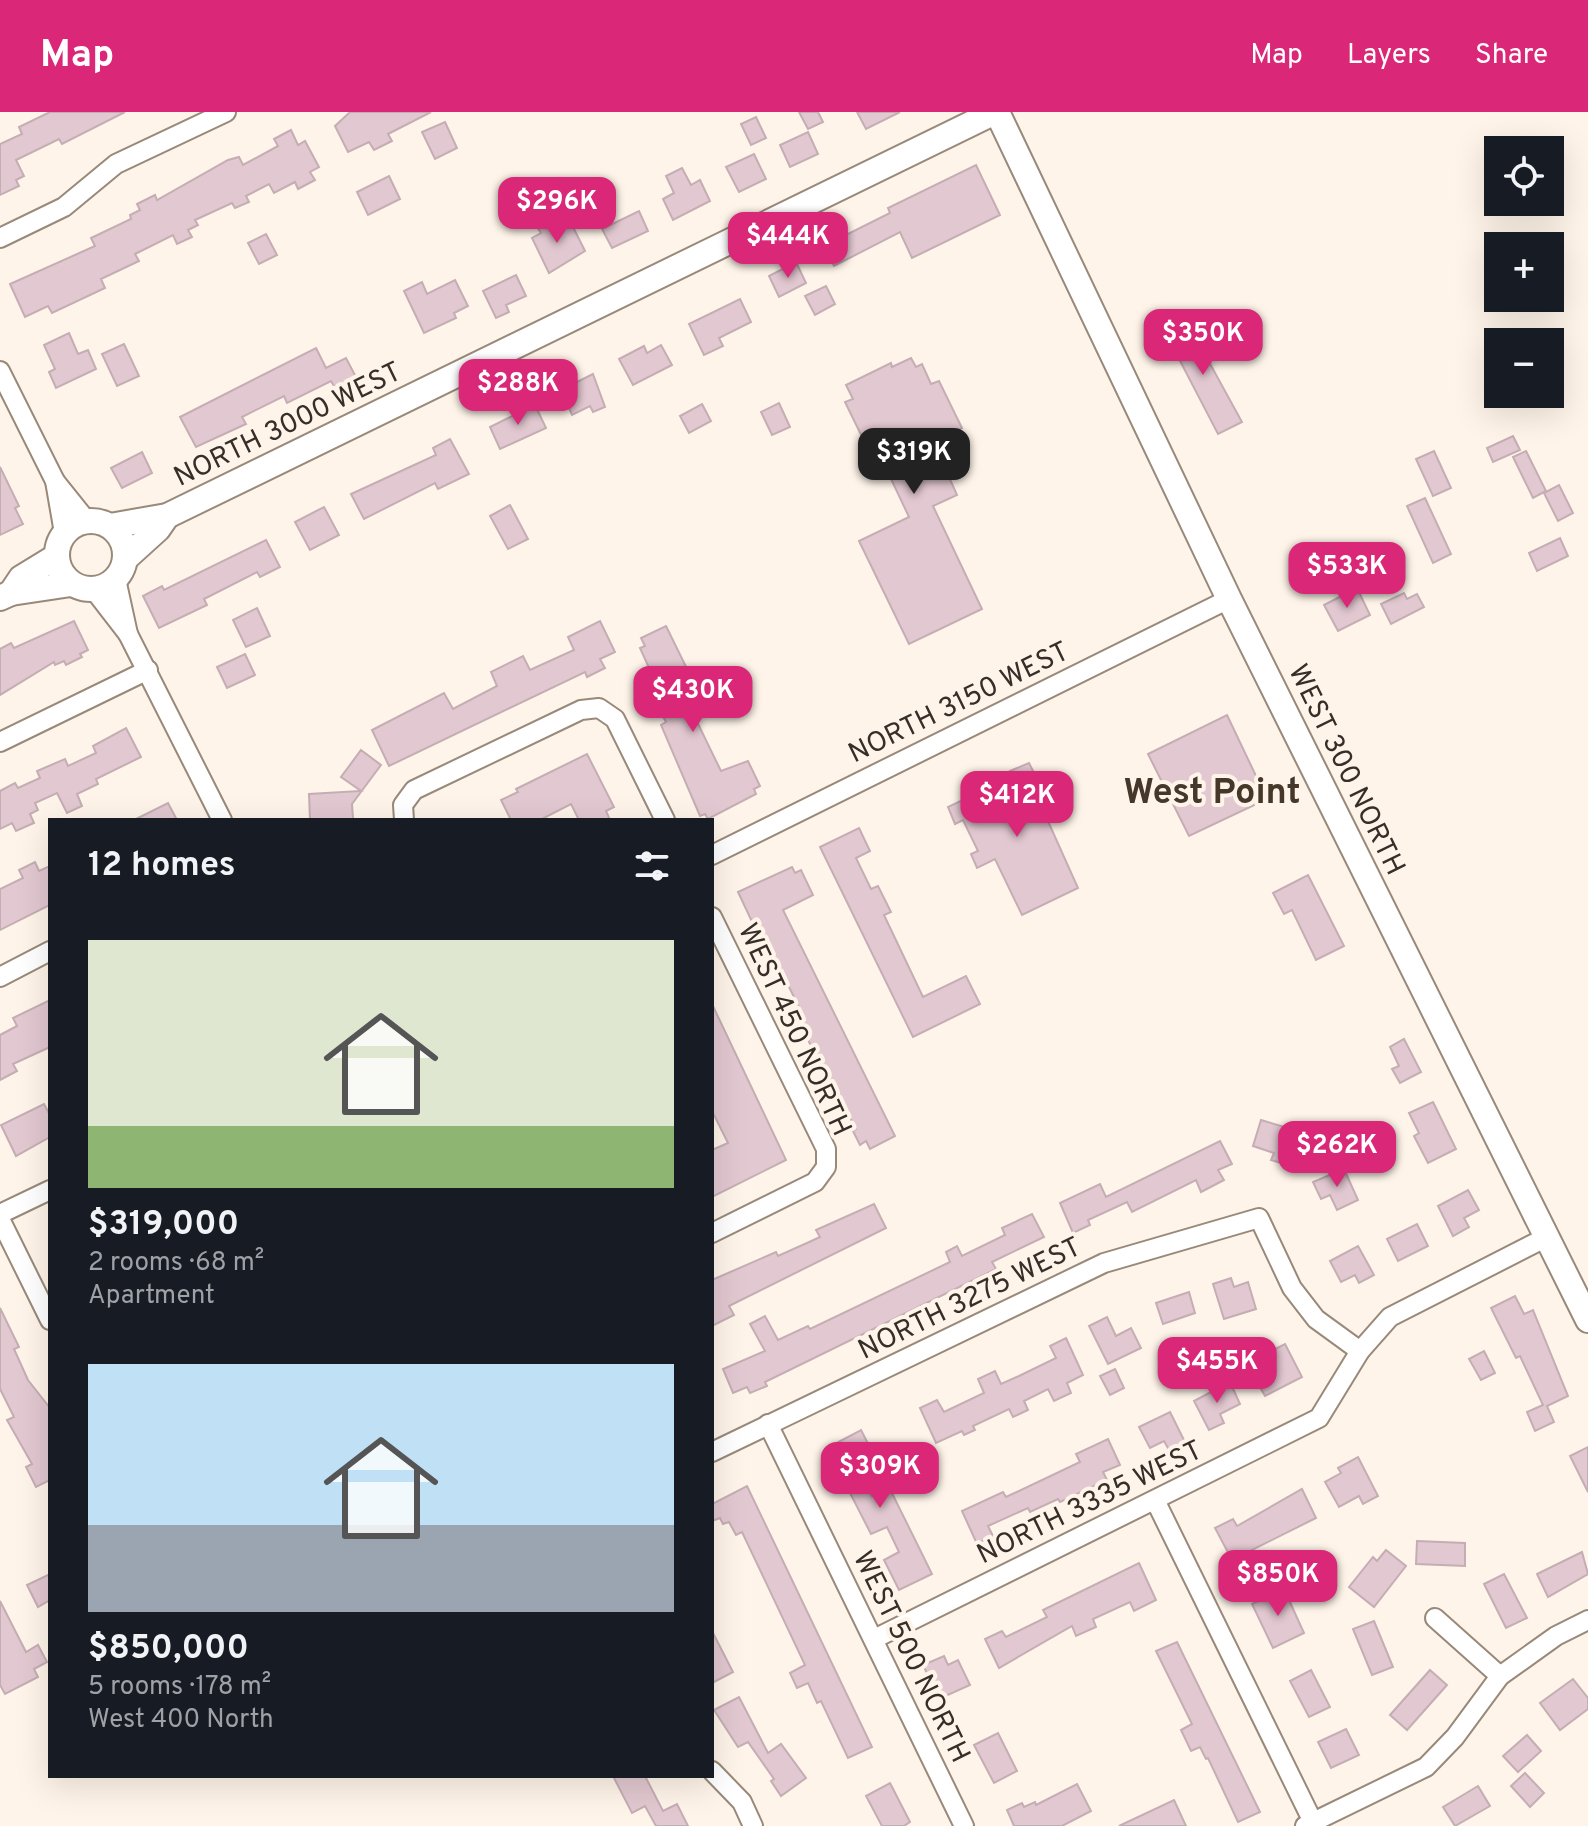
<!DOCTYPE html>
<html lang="en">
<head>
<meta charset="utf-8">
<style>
  body { margin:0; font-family:Overpass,sans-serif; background:#242831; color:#f1f3f6; height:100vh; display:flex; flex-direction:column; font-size:30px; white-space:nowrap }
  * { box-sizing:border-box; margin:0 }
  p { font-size:26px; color:#9ea1a6 }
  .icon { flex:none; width:44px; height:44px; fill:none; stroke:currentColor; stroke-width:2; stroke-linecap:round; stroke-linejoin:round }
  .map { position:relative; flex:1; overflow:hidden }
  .panel { position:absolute; left:48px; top:706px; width:666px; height:960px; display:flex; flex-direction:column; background:#171b24; border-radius:0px; box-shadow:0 8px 32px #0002 }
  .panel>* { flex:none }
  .tools { position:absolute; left:1484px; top:24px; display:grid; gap:16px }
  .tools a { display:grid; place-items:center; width:80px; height:80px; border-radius:0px; background:#171b24; box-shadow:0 8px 32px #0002; font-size:40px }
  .price { position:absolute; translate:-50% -68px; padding:0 18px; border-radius:16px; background:#db2777; color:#fff; font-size:26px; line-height:52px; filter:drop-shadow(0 2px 4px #0008) }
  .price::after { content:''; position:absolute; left:50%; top:48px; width:24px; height:18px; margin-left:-12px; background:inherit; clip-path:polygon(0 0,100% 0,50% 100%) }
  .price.selected { background:#222; color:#fff }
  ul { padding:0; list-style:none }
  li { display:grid; align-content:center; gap:16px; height:424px; padding:0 40px }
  li span { display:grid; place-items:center; height:248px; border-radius:0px; color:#555 }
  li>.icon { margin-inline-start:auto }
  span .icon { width:144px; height:144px; fill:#fffc; stroke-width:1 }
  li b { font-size:34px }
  h2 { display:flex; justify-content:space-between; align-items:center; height:96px; padding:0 40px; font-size:34px }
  header { display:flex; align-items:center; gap:48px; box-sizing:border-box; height:112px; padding:0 40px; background:#db2777; color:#fff }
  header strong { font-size:38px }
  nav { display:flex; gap:44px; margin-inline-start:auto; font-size:28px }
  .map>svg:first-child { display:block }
  .building { fill:#e2c8d0; stroke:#c5adb4; stroke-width:2 }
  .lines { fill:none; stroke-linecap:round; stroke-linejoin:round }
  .street-casing { stroke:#998979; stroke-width:22 }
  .secondary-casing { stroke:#998979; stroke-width:28 }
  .street { stroke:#fff; stroke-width:18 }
  .secondary { stroke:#fff; stroke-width:24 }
  .labels { text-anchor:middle; stroke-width:8; stroke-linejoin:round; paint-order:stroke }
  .street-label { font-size:28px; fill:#362f29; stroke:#fef4e9 }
  .district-label { font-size:36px; font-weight:bold; fill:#453729; stroke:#fef4e9 }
</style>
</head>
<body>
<header>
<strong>Map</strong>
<nav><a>Map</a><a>Layers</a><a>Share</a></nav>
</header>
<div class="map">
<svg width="1588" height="1714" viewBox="0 0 1588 1714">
  <rect width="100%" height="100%" fill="#fef4e9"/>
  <g class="building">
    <path d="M50 0H125L62 32 59 27 16 48 24 64 16 68 19 74 0 83V32L22 22 19 15Z"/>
    <path d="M350 0H431L388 22 392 29 374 38 369 30 348 40 335 14Z"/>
    <path d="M799 0H818L823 10 808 17Z"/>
    <path d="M857 0H900L866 17Z"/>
    <path d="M756 5 766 26 751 33 741 12Z"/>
    <path d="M445 10 457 36 435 47 422 20Z"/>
    <path d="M291 18 298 33 305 29 319 55 310 60 315 68 298 77 295 70 274 81 269 72 246 84 249 90 235 96 232 91 195 108 198 113 188 118 192 125 177 132 173 123 135 142 139 149 101 167 105 176 52 201 48 194 25 205 10 172 95 134 91 126 131 107 130 103 140 98 137 92 155 83 157 88 228 48 239 45 243 53 278 34 274 27Z"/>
    <path d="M808 20 818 42 790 55 780 33Z"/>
    <path d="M754 42 766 67 739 80 726 55Z"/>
    <path d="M976 53 1000 103 912 146 900 120 834 154 824 134 890 101 888 96Z"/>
    <path d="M682 56 691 73 700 68 710 89 673 108 663 87 674 81 666 64Z"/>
    <path d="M389 64 400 87 368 103 357 80Z"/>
    <path d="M639 99 648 119 612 136 602 117Z"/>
    <path d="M553 107 559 118 571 111 585 139 549 161 532 126 541 121 537 115Z"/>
    <path d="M266 122 277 143 259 152 248 131Z"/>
    <path d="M796 150 806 171 779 185 769 164Z"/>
    <path d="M516 163 526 184 506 193 509 200 496 206 483 179Z"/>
    <path d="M455 168 468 194 454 201 456 206 424 221 404 179 422 170 427 182Z"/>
    <path d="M826 174 835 192 815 203 805 184Z"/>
    <path d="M740 187 751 210 719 226 723 234 704 243 689 212Z"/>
    <path d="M1186 208 1242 310 1218 322 1164 218Z"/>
    <path d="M69 221 78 242 88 238 96 257 56 276 49 260 55 257 44 233Z"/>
    <path d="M124 232 139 264 117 274 102 242Z"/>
    <path d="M661 233 672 253 633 273 619 247 644 234 647 241Z"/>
    <path d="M316 236 326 256 346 246 356 265 335 276 331 269 287 291 284 284 242 305 246 312 196 335 180 305Z"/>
    <path d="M911 246 916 255 922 252 931 272 939 269 962 316 951 321 965 348 960 359 949 365 957 383 933 394 982 497 909 532 859 429 909 405 875 333 868 337 845 290 853 287 846 273 891 251 892 255Z"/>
    <path d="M593 262 605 295 593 300 590 294 572 303 561 278Z"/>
    <path d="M779 291 790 315 772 323 761 300Z"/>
    <path d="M702 292 711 309 689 321 680 304Z"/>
    <path d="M535 293 546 316 500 337 490 315Z"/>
    <path d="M1513 324 1520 338 1493 350 1487 336Z"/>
    <path d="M450 327 469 362 438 377 435 371 364 407 351 382 436 343 433 336Z"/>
    <path d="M1434 339 1451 376 1433 384 1416 347Z"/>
    <path d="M1526 339 1546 379 1533 386 1513 345Z"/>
    <path d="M142 340 152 361 122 376 111 356Z"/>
    <path d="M0 355 19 394 15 396 23 412 0 423Z"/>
    <path d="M1559 373 1573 401 1558 409 1544 381Z"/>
    <path d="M1425 386 1451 442 1433 451 1407 394Z"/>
    <path d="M510 393 528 427 508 437 490 404Z"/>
    <path d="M324 395 339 423 310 438 295 410Z"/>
    <path d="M1560 426 1568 444 1537 459 1529 441Z"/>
    <path d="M266 428 280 455 260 465 257 460 204 487 207 493 159 516 143 484 162 474 164 478Z"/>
    <path d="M1357 476 1370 503 1338 519 1324 493Z"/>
    <path d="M1404 481 1407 487 1417 482 1424 495 1391 512 1381 492Z"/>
    <path d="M257 496 270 524 246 535 233 508Z"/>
    <path d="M74 509 88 538 80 542 82 545 66 553 64 549 55 553 54 550 0 583V537L11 531 14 536Z"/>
    <path d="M600 509 615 540 600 547 605 556 587 565 585 560 389 654 372 618 444 581 453 597 497 574 491 560 523 544 530 558 574 538 568 525Z"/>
    <path d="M666 514 695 573 682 579 721 659 748 649 760 674 754 677 756 682 708 707 705 702 700 704 661 613 666 610 662 603 669 600 640 536 645 534 641 526Z"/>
    <path d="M245 542 255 563 227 576 217 555Z"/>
    <path d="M1227 603 1267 687 1189 724 1148 642Z"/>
    <path d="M126 616 141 645 96 667 98 672 77 682 82 694 67 701 57 681 35 691 38 698 30 702 34 711 16 719 12 711 0 717V679L15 671 18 676 40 666 37 659 65 647 68 654 96 641 93 634Z"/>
    <path d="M361 638 381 653 352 692 353 707 310 708 309 682 361 679 341 665Z"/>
    <path d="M587 642 614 695 606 699 610 708H579L571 692 540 708H511L501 688 518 680 516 677Z"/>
    <path d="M1029 651 1041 675 1034 678 1078 776 1022 803 995 747 977 756 971 742 978 739 963 708 955 712 948 695 1013 664 1010 659Z"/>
    <path d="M168 691 177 708H134Z"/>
    <path d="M859 716 870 739 856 746 871 777 878 774 891 800 884 803 923 885 966 864 980 892 913 925 820 735Z"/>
    <path d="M35 750 39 759 50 754V793L0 818V777L23 766 19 758Z"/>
    <path d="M792 755 795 761 801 758 813 783 783 798 895 1024 870 1037 866 1029 860 1033 853 1019 856 1017 809 930 796 899 800 897 788 873 783 876 738 780Z"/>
    <path d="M1308 763 1344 834 1316 848 1292 798 1284 802 1273 781Z"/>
    <path d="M50 888V935L13 952 17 959 0 968V923L17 914 13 906Z"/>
    <path d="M712 892 786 1048 712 1085V1038L728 1031 712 999Z"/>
    <path d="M1404 927 1421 960 1400 971 1392 957 1399 954 1390 935Z"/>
    <path d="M1433 990 1456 1037 1428 1051 1414 1024 1419 1021 1409 1001Z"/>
    <path d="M44 992 50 1003V1025L16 1044 1 1013Z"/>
    <path d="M1261 1008 1301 1020 1291 1054 1271 1048 1274 1041 1253 1034Z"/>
    <path d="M1220 1029 1232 1052 1218 1058 1224 1068 1201 1080 1196 1068 1132 1100 1127 1090 1088 1108 1090 1113 1073 1121 1060 1091 1100 1072 1106 1085Z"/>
    <path d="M1344 1057 1358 1088 1337 1098 1330 1083 1321 1087 1313 1070Z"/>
    <path d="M1468 1078 1479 1098 1464 1106 1469 1115 1453 1124 1438 1094Z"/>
    <path d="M874 1092 886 1116 729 1194 734 1203 712 1214V1168L776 1140 778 1144 807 1131 820 1125 816 1118Z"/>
    <path d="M1032 1102 1044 1125 992 1150 996 1157 765 1270 767 1274 750 1281 747 1275 733 1281 723 1257 765 1239 750 1212 765 1204 778 1228 808 1214 810 1217 950 1150 946 1140 957 1134 962 1144 1005 1123 1002 1116Z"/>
    <path d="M1417 1112 1428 1134 1398 1149 1387 1127Z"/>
    <path d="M1358 1134 1374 1163 1359 1171 1355 1163 1341 1170 1330 1149Z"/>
    <path d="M1231 1166 1234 1175 1248 1170 1256 1197 1224 1207 1213 1172Z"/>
    <path d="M1189 1180 1195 1201 1163 1212 1156 1191Z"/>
    <path d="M1515 1184 1524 1202 1533 1198 1568 1284 1547 1294 1554 1310 1535 1319 1527 1300 1543 1293 1520 1244 1516 1246 1491 1196Z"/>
    <path d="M0 1196 19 1235 14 1237 28 1268 50 1296V1368L36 1375 26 1355 32 1352 7 1308 14 1305 0 1277Z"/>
    <path d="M1107 1205 1116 1224 1131 1216 1141 1236 1108 1252 1089 1214Z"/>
    <path d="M1066 1226 1083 1263 1067 1271 1071 1281 1054 1289 1048 1277 1024 1289 1028 1298 1013 1305 1009 1297 973 1314 975 1318 964 1323 962 1319 936 1331 920 1296 937 1288 944 1300 984 1281 978 1267 995 1259 1001 1272 1019 1264 1056 1246 1050 1234Z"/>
    <path d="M1285 1232 1302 1265 1265 1284 1253 1263 1275 1251 1269 1240Z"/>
    <path d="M1484 1239 1495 1261 1481 1268 1469 1247Z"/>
    <path d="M1115 1257 1124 1276 1110 1283 1100 1264Z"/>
    <path d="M1230 1270 1240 1292 1220 1302 1224 1311 1209 1318 1194 1289Z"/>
    <path d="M1170 1300 1185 1330 1169 1338 1164 1329 1150 1336 1139 1315Z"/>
    <path d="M861 1318 877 1349 859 1359 872 1384 889 1375 932 1462 899 1478 884 1448 899 1440 887 1415 871 1422 827 1336Z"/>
    <path d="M1108 1327 1120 1353 1103 1360 1107 1368 1060 1390 1058 1387 1030 1400 1028 1396 988 1414 993 1424 977 1432 962 1399 1003 1380 1006 1385 1080 1350 1076 1342Z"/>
    <path d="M1588 1335V1380L1570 1344Z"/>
    <path d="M1358 1345 1378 1384 1363 1392 1359 1384 1339 1395 1325 1370 1341 1361 1338 1356Z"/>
    <path d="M747 1374 872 1635 848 1646 821 1589 817 1591 808 1571 797 1576 790 1561 805 1553 742 1420 736 1423 729 1410 723 1412 720 1406 712 1409V1392Z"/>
    <path d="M1302 1377 1316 1406 1232 1448 1215 1416 1233 1407 1237 1414Z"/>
    <path d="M1417 1429 1465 1431V1454L1416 1452Z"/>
    <path d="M1386 1438 1406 1454 1374 1495 1349 1475 1373 1445 1377 1449Z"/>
    <path d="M1582 1440 1588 1462 1548 1485 1537 1462Z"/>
    <path d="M1139 1451 1156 1488 1134 1499 1130 1490 1093 1507 1096 1515 1076 1524 1072 1514 999 1556 985 1527 1002 1519 1006 1525 1047 1505 1043 1498Z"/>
    <path d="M1296 1460 1305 1477 1289 1485 1280 1468Z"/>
    <path d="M50 1462V1488L38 1495 27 1473Z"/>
    <path d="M1504 1462 1527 1506 1506 1516 1484 1472Z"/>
    <path d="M1284 1477 1304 1521 1273 1536 1252 1492Z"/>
    <path d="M0 1489 26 1540 38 1533 47 1550 34 1557 38 1565 5 1582 0 1573Z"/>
    <path d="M1374 1509 1393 1555 1372 1563 1353 1517Z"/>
    <path d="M712 1519 733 1560 712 1571Z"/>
    <path d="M1177 1530 1260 1700 1238 1710 1208 1646 1206 1647 1200 1635 1191 1639 1181 1618 1192 1612 1156 1539Z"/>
    <path d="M944 1544 948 1553 958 1548 970 1573 939 1587 923 1553Z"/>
    <path d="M1311 1558 1330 1595 1309 1605 1290 1569Z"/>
    <path d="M1430 1558 1447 1573 1407 1618 1390 1603Z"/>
    <path d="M1573 1567 1588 1586V1597L1560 1618 1540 1591Z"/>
    <path d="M739 1585 768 1641 781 1632 806 1666 781 1684 771 1669 774 1667 748 1630 738 1635 714 1598Z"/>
    <path d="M1346 1617 1359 1643 1331 1656 1318 1630Z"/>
    <path d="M998 1621 1017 1659 994 1671 974 1633Z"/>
    <path d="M1527 1623 1541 1639 1518 1660 1503 1644Z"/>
    <path d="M1525 1661 1544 1681 1530 1695 1511 1674Z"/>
    <path d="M613 1664H645L663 1699 677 1692 688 1714H656L645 1694 632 1701Z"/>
    <path d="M890 1671 910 1710 904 1714H882L866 1684Z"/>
    <path d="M1077 1672 1091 1699 1062 1714H1014L1007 1698 1022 1691 1024 1695 1035 1690 1036 1693Z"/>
    <path d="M1478 1674 1490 1694 1455 1714 1443 1695Z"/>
    <path d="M1174 1688 1186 1714H1119Z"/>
  </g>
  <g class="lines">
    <defs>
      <g id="street">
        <path d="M0 126 64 95 116 52 226 0"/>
        <path d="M0 259 55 369"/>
        <path d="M64 421 55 369 87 409"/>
        <path d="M94 478 128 522 116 467"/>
        <path d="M128 522 222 708"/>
        <path d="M0 630 148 558"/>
        <path d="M404 708 403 693 414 678 581 598 599 596 615 607 665 708"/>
        <path d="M712 743 1229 487"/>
        <path d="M712 805 826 1037V1055L815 1070 712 1121"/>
        <path d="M0 865 50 839"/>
        <path d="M0 1102 50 1078"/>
        <path d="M0 1107 50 1208"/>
        <path d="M768 1312 964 1714"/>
        <path d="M712 1340 1104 1151 1259 1106 1292 1176 1316 1207 1360 1239"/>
        <path d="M1155 1388 1313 1710"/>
        <path d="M1435 1506 1500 1564"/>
        <path d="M874 1527 1319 1306 1360 1239 1390 1205 1547 1125"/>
        <path d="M712 1659 742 1690 753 1714"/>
        <path d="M1305 1714 1426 1655 1455 1625 1500 1564 1556 1524 1588 1508"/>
      </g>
      <g id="secondary">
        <path d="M997 0 1229 487 1588 1208"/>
        <circle cx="91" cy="443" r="34"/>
        <path d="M110 414 167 404 995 0"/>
        <path d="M126 446 158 417 167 404"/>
        <path d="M11 481 21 466 57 444"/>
        <path d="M0 486 11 481 71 472"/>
      </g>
    </defs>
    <use href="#street" class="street-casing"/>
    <use href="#secondary" class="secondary-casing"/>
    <use href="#street" class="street"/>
    <use href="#secondary" class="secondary"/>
  </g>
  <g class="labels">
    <g class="street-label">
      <text transform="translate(287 311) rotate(-26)" y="10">NORTH 3000 WEST</text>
      <text transform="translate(958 589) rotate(-26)" y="10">NORTH 3150 WEST</text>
      <text transform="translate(1348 657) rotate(64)" y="10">WEST 300 NORTH</text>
      <text transform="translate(796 917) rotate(65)" y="10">WEST 450 NORTH</text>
      <text transform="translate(969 1185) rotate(-26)" y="10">NORTH 3275 WEST</text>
      <text transform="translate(1089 1389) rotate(-26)" y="10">NORTH 3335 WEST</text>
      <text transform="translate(913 1544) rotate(64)" y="10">WEST 500 NORTH</text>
    </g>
    <g class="district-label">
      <text x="1212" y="691">West Point</text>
    </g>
  </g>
</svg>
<div class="tools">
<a><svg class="icon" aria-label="locate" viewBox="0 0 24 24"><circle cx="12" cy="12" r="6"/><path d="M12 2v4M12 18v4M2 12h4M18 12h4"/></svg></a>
<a>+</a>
<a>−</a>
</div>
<b class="price" style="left:557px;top:133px">$296K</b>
<b class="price" style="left:788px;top:168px">$444K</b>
<b class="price" style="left:1203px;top:265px">$350K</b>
<b class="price" style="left:518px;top:315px">$288K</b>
<b class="price selected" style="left:914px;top:384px">$319K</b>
<b class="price" style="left:1347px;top:498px">$533K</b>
<b class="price" style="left:693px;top:622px">$430K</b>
<b class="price" style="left:1017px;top:727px">$412K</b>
<b class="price" style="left:1337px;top:1077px">$262K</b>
<b class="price" style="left:1217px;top:1293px">$455K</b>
<b class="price" style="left:880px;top:1398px">$309K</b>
<b class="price" style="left:1278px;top:1506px">$850K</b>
<section class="panel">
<h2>12 homes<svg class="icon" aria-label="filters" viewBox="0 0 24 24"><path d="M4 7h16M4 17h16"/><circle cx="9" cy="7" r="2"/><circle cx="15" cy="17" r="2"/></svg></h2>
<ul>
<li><span style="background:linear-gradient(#dfe7d0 75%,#8fb573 0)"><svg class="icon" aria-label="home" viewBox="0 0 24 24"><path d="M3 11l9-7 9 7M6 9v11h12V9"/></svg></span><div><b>$319,000</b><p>2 rooms · 68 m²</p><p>Apartment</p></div></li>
<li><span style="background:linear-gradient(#bfe0f5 65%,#9aa5b1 0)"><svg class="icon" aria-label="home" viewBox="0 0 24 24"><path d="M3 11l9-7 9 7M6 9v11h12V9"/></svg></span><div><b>$850,000</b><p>5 rooms · 178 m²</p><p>West 400 North</p></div></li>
</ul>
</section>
</div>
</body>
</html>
